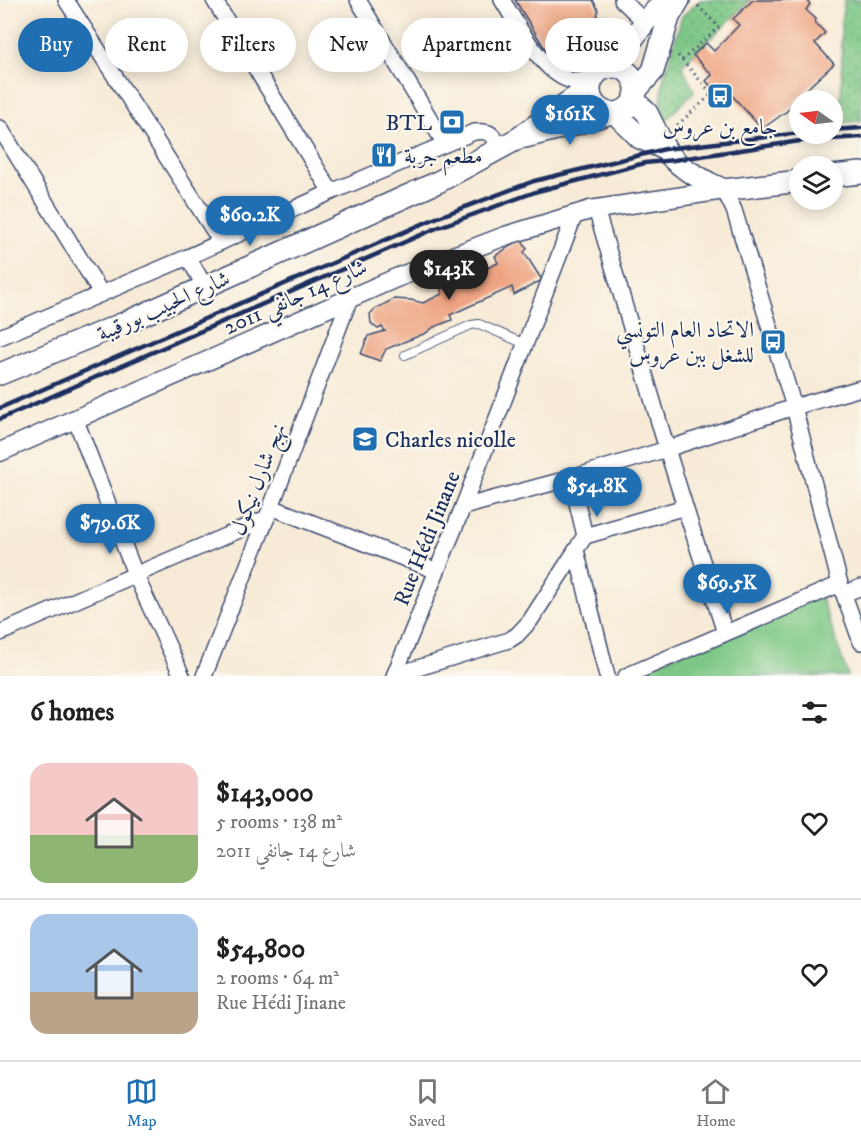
<!DOCTYPE html>
<html lang="en">
<head>
<meta charset="utf-8">
<style>
  body { margin:0; font-family:"IM FELL DW Pica",Amiri,serif; background:#f6f6f6; color:#222; height:100vh; display:flex; flex-direction:column; font-size:22px; white-space:nowrap }
  * { box-sizing:border-box; margin:0 }
  p { font-size:20px; color:#767676 }
  .icon { flex:none; width:33px; height:33px; fill:none; stroke:currentColor; stroke-width:2; stroke-linecap:round; stroke-linejoin:round }
  .map { position:relative; height:676px; overflow:hidden }
  .drawer { display:flex; flex-direction:column; background:#fff; flex:1 }
  .drawer>* { flex:none }
  .guide { position:absolute; left:18px; top:18px; width:825px; height:54px; display:flex; gap:12px }
  .needle { width:39px; rotate:284deg }
  .tools { position:absolute; left:789px; top:90px; display:grid; gap:12px }
  .tools a { display:grid; place-items:center; width:54px; height:54px; border-radius:50%; background:#fff; box-shadow:0 3px 15px #0003; font-size:30px }
  .price { position:absolute; translate:-50% -51px; padding:0 14px; border-radius:21px; background:#1f6fb2; color:#fff; font-size:20px; line-height:39px; filter:drop-shadow(0 2px 3px #0008) }
  .price::after { content:''; position:absolute; left:50%; top:36px; width:18px; height:14px; margin-left:-9px; background:inherit; clip-path:polygon(0 0,100% 0,50% 100%) }
  .price.selected { background:#222; color:#fff }
  ul { padding:0; list-style:none }
  li { display:flex; align-items:center; gap:18px; height:150px; padding:0 30px }
  li+li { border-top:2px solid #e0e0e0 }
  li span { display:grid; place-items:center; flex:none; width:168px; height:120px; border-radius:18px; color:#555 }
  li>.icon { margin-inline-start:auto }
  span .icon { width:72px; height:72px; fill:#fffc; stroke-width:1 }
  li b { font-size:26px }
  h2 { display:flex; justify-content:space-between; align-items:center; height:72px; padding:0 30px; font-size:26px }
  .pill { padding:0 21px; border-radius:27px; background:#fff; box-shadow:0 3px 15px #0003; font-size:21px; line-height:54px }
  .pill.selected { background:#1f6fb2; color:#fff }
  .tabs { display:flex; justify-content:space-around; align-items:center; height:84px; border-top:2px solid #e0e0e0; background:#fff; font-size:16px; color:#767676 }
  .tabs a { display:grid; justify-items:center; gap:3px }
  .tabs .selected { color:#1f6fb2 }
  .map>svg:first-child { display:block }
  .park { fill:url(#park-dots); stroke:#4c7b72; stroke-width:1.5 }
  .pitch { fill:#7cc785; stroke:#4c7b72; stroke-width:1.5 }
  .building { fill:#eea482 }
  .lines { fill:none; stroke-linecap:round; stroke-linejoin:round }
  .service-casing { stroke:#3c4b70; stroke-width:10 }
  .minor-casing { stroke:#3c4b70; stroke-width:18 }
  .tertiary-casing { stroke:#3c4b70; stroke-width:21 }
  .secondary-casing { stroke:#3c4b70; stroke-width:24 }
  .path { stroke:#3c4b70; stroke-width:3; stroke-dasharray:1.5 4.5; stroke-linecap:butt }
  .service { stroke:#fff; stroke-width:8 }
  .minor { stroke:#fff; stroke-width:15 }
  .tertiary { stroke:#fff; stroke-width:18 }
  .secondary { stroke:#fff; stroke-width:21 }
  .rail { stroke:#1b2f5e; stroke-width:4.5 }
  .labels { text-anchor:middle; stroke-width:4.5; stroke-linejoin:round; paint-order:stroke }
  .poi-label { font-size:22px; fill:#1b2f5e; stroke:#fbf7ec; text-anchor:end }
  .street-label { font-size:22px; fill:#1b2f5e; stroke:#fbf7ec }
</style>
</head>
<body>
<div class="map">
<svg width="861" height="676" viewBox="0 0 861 676">
  <defs>
    <pattern id="park-dots" width="8" height="8" patternUnits="userSpaceOnUse" patternTransform="scale(1.5)"><rect width="8" height="8" fill="#7cc785"/><path d="M2 2h.1M6 6h.1" fill="none" stroke="#65a270" stroke-width="1.8" stroke-linecap="round"/></pattern>
  </defs>
  <rect width="100%" height="100%" fill="#fbf7ec"/>
  <filter id="ink" filterUnits="userSpaceOnUse"><feTurbulence type="fractalNoise" baseFrequency=".0167" numOctaves="2"/><feDisplacementMap in="SourceGraphic" scale="12" xChannelSelector="R" yChannelSelector="G"/><feConvolveMatrix kernelMatrix="1 2 1 2 8 2 1 2 1" color-interpolation-filters="sRGB"/></filter>
  <filter id="wash" filterUnits="userSpaceOnUse"><feTurbulence type="fractalNoise" baseFrequency=".008" numOctaves="4" result="noise"/><feDisplacementMap in="SourceGraphic" scale="24" xChannelSelector="R" yChannelSelector="G"/><feGaussianBlur stdDeviation="1.35" result="paint"/><feColorMatrix in="noise" values="0 0 0 0 0 0 0 0 0 0 0 0 0 0 0 0 0 1.4 0 .05"/><feComposite in="paint" operator="in"/></filter>
  <g filter="url(#wash)">
    <rect width="100%" height="100%" fill="#f7ebd7"/>
    <g class="park">
      <path d="M700 0H751L682 65 694 91 665 121 660 115 663 80 682 16Z"/>
      <path d="M844 0H861V121L833 123V107L841 96 842 67 841 25Z"/>
    </g>
    <path class="pitch" d="M821 597 848 676H625Z"/>
    <g id="blocks">
      <g class="building">
        <path d="M515 0H593L598 10 596 27 564 58 549 55Z"/>
        <path d="M753 0H807L810 4 806 10 816 19 815 22 825 33 815 43 834 64 812 84 787 111 762 129 730 93 723 99 720 96 706 81 712 75 693 55 706 43 714 51 739 25 733 19Z"/>
        <path d="M521 239 527 249 524 252 542 280 514 295 512 287 450 315 452 320 434 327 426 333 386 349 380 361 361 354 368 336 385 331 382 327 378 329 374 326 371 323 370 314 375 309 394 299 411 300 423 303 442 294 441 289 498 263 495 256Z"/>
      </g>
    </g>
  </g>
  <g filter="url(#ink)">
    <use href="#blocks" fill-opacity="0" stroke="#3c4b70" stroke-width="1.5"/>
    <g class="lines">
      <defs>
        <path id="service" d="M405 355 471 325 479 324 525 344"/>
        <g id="minor">
          <path d="M66 0 221 242"/>
          <path d="M214 0 331 192"/>
          <path d="M358 0 445 144"/>
          <path d="M502 0C517 23 546 81 576 81 582 81 589 78 594 76"/>
          <path d="M622 0 645 22"/>
          <path d="M0 128 101 293"/>
          <path d="M724 190 734 210 794 407 840 584 861 642"/>
          <path d="M188 257 205 287"/>
          <path d="M0 337 188 257 331 192 474 132C492 130 492 135 502 148"/>
          <path d="M75 418 135 574 182 676"/>
          <path d="M571 478 585 536 579 545"/>
          <path d="M271 507 437 571"/>
          <path d="M463 507 571 478 667 449 794 407 861 388"/>
          <path d="M685 507 725 633"/>
          <path d="M585 536 685 507 667 449 596 209"/>
          <path d="M844 594 861 587"/>
          <path d="M0 633 267 518"/>
          <path d="M395 675 509 640 517 635 530 621 576 550 607 676"/>
          <path d="M204 676 271 507 350 298"/>
          <path d="M394 676 463 507 575 214"/>
          <path d="M626 676 840 584"/>
        </g>
        <path id="tertiary" d="M0 452 396 278 505 236 590 210 724 190"/>
        <g id="secondary">
          <circle cx="613" cy="90" r="23"/>
          <path d="M612 67 645 22 665 0"/>
          <path d="M637 89 653 71 669 17 679 0"/>
          <path d="M634 100 647 113 665 149 674 160 688 171 709 183 724 190 800 181"/>
          <path d="M615 113 640 138 665 149"/>
          <path d="M525 137 572 125 611 113"/>
          <path d="M832 176 861 173"/>
          <path d="M0 374 129 321 438 182 519 138 554 112 576 97 591 83"/>
        </g>
      </defs>
      <use href="#service" class="service-casing"/>
      <use href="#minor" class="minor-casing"/>
      <use href="#tertiary" class="tertiary-casing"/>
      <use href="#secondary" class="secondary-casing"/>
      <g class="path">
        <path d="M682 60 719 27 696 4"/>
        <path d="M673 129 712 94 676 53"/>
      </g>
      <use href="#service" class="service"/>
      <use href="#minor" class="minor"/>
      <use href="#tertiary" class="tertiary"/>
      <use href="#secondary" class="secondary"/>
      <g class="rail">
        <path d="M832 130 861 128"/>
        <path d="M0 408 436 218 534 181 665 149 800 133"/>
        <path d="M0 419 439 227 538 191 645 163 674 160 800 141 861 137"/>
      </g>
    </g>
  </g>
  <defs>
    <symbol id="bus-square" viewBox="-11 -11 22 22"><rect x="-9" y="-9" width="18" height="18" rx="4" fill="#1f6fb2" stroke="#fbf7ec"/><path d="M-5-6H5V4H4V6H2V4H-2V6H-4V4H-5ZM-3.5-4V0h7V-4ZM-3.5 1.2v1.5H-2V1.2ZM2 1.2v1.5H3.5V1.2Z" fill="#fff"/></symbol>
    <symbol id="bank-square" viewBox="-11 -11 22 22"><rect x="-9" y="-9" width="18" height="18" rx="4" fill="#1f6fb2" stroke="#fbf7ec"/><path d="M-6-4H6V4H-6ZM0-2.3a2.3 2.3 0 1 0 0 4.6a2.3 2.3 0 1 0 0-4.6Z" fill="#fff"/></symbol>
    <symbol id="restaurant-square" viewBox="-11 -11 22 22"><rect x="-9" y="-9" width="18" height="18" rx="4" fill="#1f6fb2" stroke="#fbf7ec"/><path d="M-5-6h1v4h1v-4h1v4h1v-4h1v5L-1.5 .5V6h-2V.5L-5-1ZM5-6V6H3V1.5H1.5Q1.5-4 5-6Z" fill="#fff"/></symbol>
    <symbol id="school-square" viewBox="-11 -11 22 22"><rect x="-9" y="-9" width="18" height="18" rx="4" fill="#1f6fb2" stroke="#fbf7ec"/><path d="M0-5L7-2L0 1L-7-2ZM-4 1L0 2.5L4 1V4Q0 6-4 4Z" fill="#fff"/></symbol>
  </defs>
  <g fill-rule="evenodd">
    <use href="#bus-square" x="705" y="81" width="30" height="30"/>
    <use href="#bank-square" x="437" y="107" width="30" height="30"/>
    <use href="#restaurant-square" x="369" y="140" width="30" height="30"/>
    <use href="#bus-square" x="758" y="327" width="30" height="30"/>
    <use href="#school-square" x="350" y="424" width="30" height="30"/>
  </g>
  <g class="labels">
    <g class="poi-label">
      <text x="432" y="130">BTL</text>
      <text x="720" y="134" text-anchor="middle">جامع بن عروس</text>
      <text x="404" y="163" text-anchor="start">مطعم جربة</text>
      <text x="754" y="337">الاتحاد العام التونسي<tspan x="754" dy="25">للشغل ببن عروس</tspan></text>
      <text x="385" y="447" text-anchor="start">Charles nicolle</text>
    </g>
    <g class="street-label">
      <text transform="translate(295 296) rotate(-24)" y="8">شارع 14 جانفي 2011</text>
      <text transform="translate(163 305) rotate(-24)" y="8">شارع الحبيب بورقيبة</text>
      <text transform="translate(257 479) rotate(-69)" y="8">نهج شارل نيكول</text>
      <text transform="translate(426 538) rotate(-68)" y="8">Rue Hédi Jinane</text>
    </g>
  </g>
</svg>
<div class="tools">
<a><svg class="needle" viewBox="-14 -14 28 28"><path d="M0-13l5 13h-10z" fill="#e53935"/><path d="M0 13l5-13h-10z" fill="#767676"/></svg></a>
<a><svg class="icon" aria-label="layers" viewBox="0 0 24 24"><path d="M12 4l9 5-9 5-9-5zM3 14l9 5 9-5"/></svg></a>
</div>
<b class="price" style="left:570px;top:146px">$161K</b>
<b class="price" style="left:250px;top:247px">$60.2K</b>
<b class="price selected" style="left:449px;top:301px">$143K</b>
<b class="price" style="left:597px;top:518px">$54.8K</b>
<b class="price" style="left:110px;top:555px">$79.6K</b>
<b class="price" style="left:727px;top:615px">$69.5K</b>
<div class="guide">
<a class="pill selected">Buy</a>
<a class="pill">Rent</a>
<a class="pill">Filters</a>
<a class="pill">New</a>
<a class="pill">Apartment</a>
<a class="pill">House</a>
</div>
</div>
<section class="drawer">
<h2>6 homes<svg class="icon" aria-label="filters" viewBox="0 0 24 24"><path d="M4 7h16M4 17h16"/><circle cx="9" cy="7" r="2"/><circle cx="15" cy="17" r="2"/></svg></h2>
<ul>
<li><span style="background:linear-gradient(#f6c9c9 60%,#8fb573 0)"><svg class="icon" aria-label="home" viewBox="0 0 24 24"><path d="M3 11l9-7 9 7M6 9v11h12V9"/></svg></span><div><b>$143,000</b><p>5 rooms · 138 m²</p><p>شارع 14 جانفي 2011</p></div><svg class="icon" aria-label="heart" viewBox="0 0 24 24"><path d="M12 20l-8-8c-3-5 5-10 8-4 3-6 11-1 8 4z"/></svg></li>
<li><span style="background:linear-gradient(#a9c7e8 65%,#b9a48a 0)"><svg class="icon" aria-label="home" viewBox="0 0 24 24"><path d="M3 11l9-7 9 7M6 9v11h12V9"/></svg></span><div><b>$54,800</b><p>2 rooms · 64 m²</p><p>Rue Hédi Jinane</p></div><svg class="icon" aria-label="heart" viewBox="0 0 24 24"><path d="M12 20l-8-8c-3-5 5-10 8-4 3-6 11-1 8 4z"/></svg></li>
</ul>
</section>
<nav class="tabs">
<a class="selected"><svg class="icon" aria-label="map" viewBox="0 0 24 24"><path d="M3 6l6-2 6 2 6-2v14l-6 2-6-2-6 2zM9 4v14M15 6v14"/></svg>Map</a>
<a><svg class="icon" aria-label="saved" viewBox="0 0 24 24"><path d="M7 4h10v16l-5-4-5 4z"/></svg>Saved</a>
<a><svg class="icon" aria-label="home" viewBox="0 0 24 24"><path d="M3 11l9-7 9 7M6 9v11h12V9"/></svg>Home</a>
</nav>
</body>
</html>
